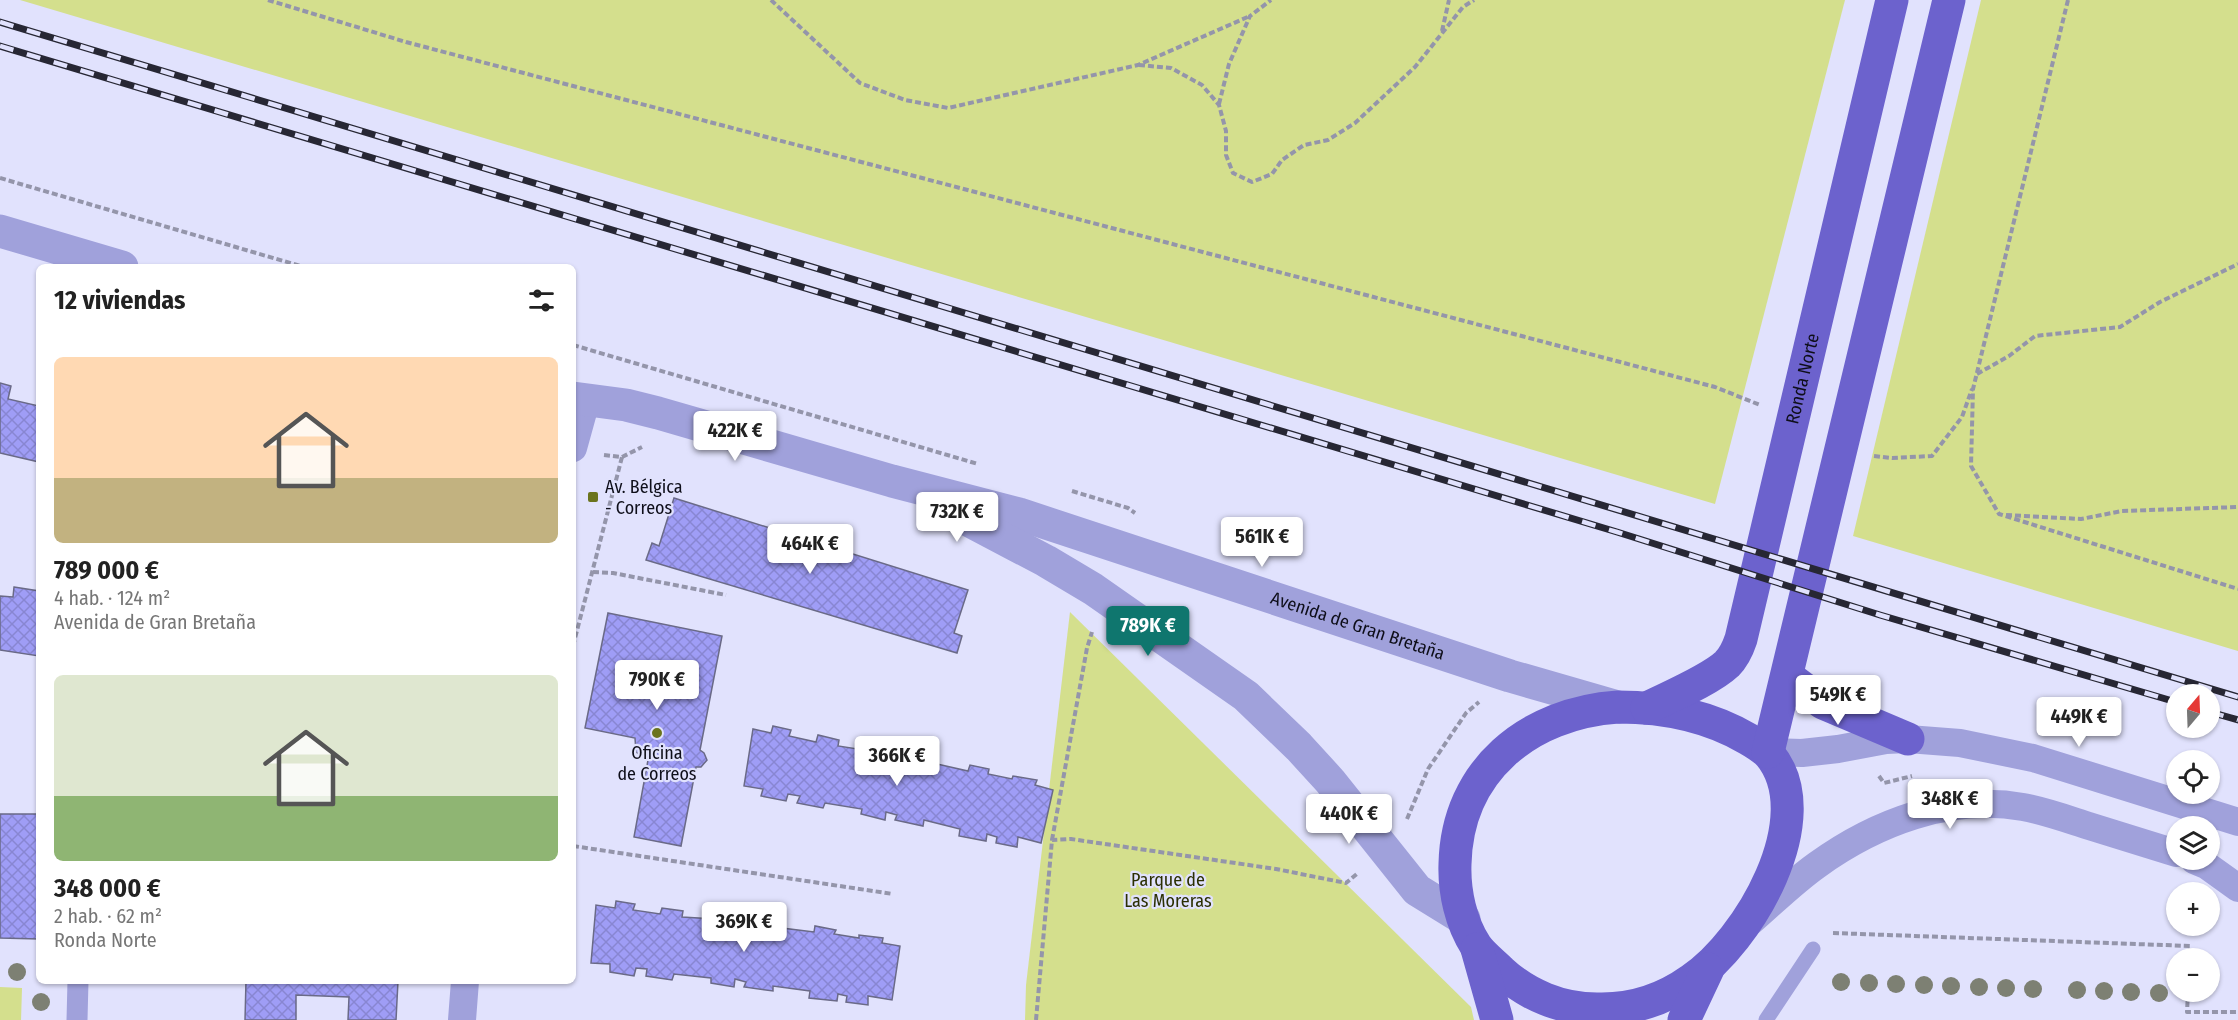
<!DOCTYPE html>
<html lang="es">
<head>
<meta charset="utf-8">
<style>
  body { margin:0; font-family:"Fira Sans Condensed",sans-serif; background:#f2f2f2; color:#222; height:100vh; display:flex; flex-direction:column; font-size:22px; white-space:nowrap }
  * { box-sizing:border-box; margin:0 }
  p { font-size:20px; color:#767676 }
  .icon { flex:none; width:33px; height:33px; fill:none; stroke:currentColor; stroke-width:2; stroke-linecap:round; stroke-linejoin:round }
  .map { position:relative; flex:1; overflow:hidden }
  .sheet { position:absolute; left:36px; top:264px; width:540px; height:720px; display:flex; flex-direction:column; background:#fff; border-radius:9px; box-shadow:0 2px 4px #0004 }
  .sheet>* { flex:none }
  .needle { width:39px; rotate:19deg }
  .fabs { position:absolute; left:2166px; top:684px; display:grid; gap:12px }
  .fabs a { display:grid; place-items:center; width:54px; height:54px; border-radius:50%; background:#fff; box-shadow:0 2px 4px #0004; font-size:30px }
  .price { position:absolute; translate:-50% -51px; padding:0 14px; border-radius:6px; background:#fff; color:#222; font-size:20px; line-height:39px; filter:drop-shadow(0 2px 3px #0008) }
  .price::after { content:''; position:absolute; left:50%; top:36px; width:18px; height:14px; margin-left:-9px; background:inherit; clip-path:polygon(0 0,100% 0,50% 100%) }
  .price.active { background:#0f766e; color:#fff }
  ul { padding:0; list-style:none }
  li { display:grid; align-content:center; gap:12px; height:318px; padding:0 18px }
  li span { display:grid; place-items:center; height:186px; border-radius:9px; color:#555 }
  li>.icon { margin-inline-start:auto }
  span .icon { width:108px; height:108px; fill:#fffc; stroke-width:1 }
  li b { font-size:26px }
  h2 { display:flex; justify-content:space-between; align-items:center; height:72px; padding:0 18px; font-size:26px }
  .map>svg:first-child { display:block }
  .green { fill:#d4df8d }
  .building { fill:url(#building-cross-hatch); stroke:#6a6a87; stroke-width:1.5 }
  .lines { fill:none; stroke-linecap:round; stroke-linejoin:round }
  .path { stroke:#9495aa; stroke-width:4; stroke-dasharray:6 3; stroke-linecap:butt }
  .service { stroke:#a0a1db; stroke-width:15 }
  .pedestrian { stroke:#a0a1db; stroke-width:21 }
  .minor { stroke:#a0a1db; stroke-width:28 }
  .tertiary { stroke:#a0a1db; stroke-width:33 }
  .primary { stroke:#6c62cd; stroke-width:33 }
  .rail-casing { stroke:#272734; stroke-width:7 }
  .rail { stroke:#e1e2fd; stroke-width:4.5; stroke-dasharray:14; stroke-linecap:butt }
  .tree { fill:#7d8073 }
  .poi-dot { fill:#6b741d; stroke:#e1e2fd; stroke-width:2 }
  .labels { text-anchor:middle; stroke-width:4.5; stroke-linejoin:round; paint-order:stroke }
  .street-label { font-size:18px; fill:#0e0e19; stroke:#e1e2fd }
  .poi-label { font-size:18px; fill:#0e0e19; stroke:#e1e2fd; text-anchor:start }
  .park-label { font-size:18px; fill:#2b2f02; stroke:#e1e2fd }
</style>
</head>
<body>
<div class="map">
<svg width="2238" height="1020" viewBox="0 0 2238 1020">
  <defs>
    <pattern id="building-cross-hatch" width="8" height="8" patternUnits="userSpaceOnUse" patternTransform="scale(1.5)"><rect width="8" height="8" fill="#9f9df6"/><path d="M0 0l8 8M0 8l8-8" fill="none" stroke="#8886d2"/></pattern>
  </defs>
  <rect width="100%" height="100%" fill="#e1e2fd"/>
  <g class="green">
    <path d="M20 0H1845L1715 504Z"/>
    <path d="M1981 0H2238V651L1853 536Z"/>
    <path d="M1070 612 1471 1007 1474 1020H1025L1026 985Z"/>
    <path d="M0 987 22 988 21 1020H0Z"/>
  </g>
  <g class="building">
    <path d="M0 383 11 386 8 399 39 406V462L0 453Z"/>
    <path d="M674 498 968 590 954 633 962 636 957 653 646 560 652 543 659 546Z"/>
    <path d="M14 587 39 591V656L0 650V596L13 597Z"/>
    <path d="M608 613 722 636 700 750 704 753 707 760 701 767H696L681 846 634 837 648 760 636 752 635 738 585 728Z"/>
    <path d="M773 726 791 730 789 736 816 742 818 735 839 740 838 746 870 751 872 745 891 750 890 754 912 759 914 753 938 758 937 764 968 771 970 765 989 769 988 774 1012 779 1013 776 1037 780 1035 785 1053 790 1041 843 1018 837 1017 847 996 843 997 837 987 834 986 841 959 836 960 829 924 820 923 826 895 820 897 815 886 812 885 820 861 814 862 809 825 803 823 808 797 803 800 796 788 794 786 801 761 796 763 789 744 786 753 729 771 733Z"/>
    <path d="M0 814H39V939L0 938Z"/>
    <path d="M616 901 635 904 633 910 660 914 662 908 683 911 682 917 715 919 716 913 736 917 735 921 757 925 759 919 783 922 782 928 814 932 815 926 836 930 834 934 859 938V935L883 938 882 943 900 946 892 1000 868 996V1005L846 1002 847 996 838 994 837 1001 809 998 810 991 773 986V991L744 987 746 982 735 979 734 987 711 983V978L674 974 672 980 646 976 647 969 636 968 634 976 610 972V964L591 963 596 905 615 908Z"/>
    <path d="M246 981H398L396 1020H348L349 997 296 995V1020H245Z"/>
  </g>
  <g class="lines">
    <g class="path">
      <path d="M268 0 406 42 1715 387 1760 405"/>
      <path d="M771 0 860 83 905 100 948 108 1138 65 1250 16"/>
      <path d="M2068 0 1973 389 1971 466 1999 514 2238 589"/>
      <path d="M1442 31 1449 0"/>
      <path d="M1139 65 1171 68 1202 85 1219 105 1226 131V155L1233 173 1252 182 1272 174 1282 160 1304 145 1328 140 1355 123 1415 67 1463 7 1474 0"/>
      <path d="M1219 104 1229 64 1250 16 1271 0"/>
      <path d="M0 178 304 267"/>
      <path d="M573 345 978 464"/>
      <path d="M1977 374 2009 356 2035 336 2120 327 2160 302 2238 264"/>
      <path d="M604 455 622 457 642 447"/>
      <path d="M1874 456 1892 458 1932 456 1962 417 1972 389"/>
      <path d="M1072 491 1128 508 1135 513"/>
      <path d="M2006 515 2081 519 2122 511 2238 507"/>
      <path d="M593 572 613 573 726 595"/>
      <path d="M573 646 622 457"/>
      <path d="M1879 776 1884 783 1912 776"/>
      <path d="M1407 819 1428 769 1466 713 1479 702"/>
      <path d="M1052 840 1087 648 1092 632"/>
      <path d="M573 846 893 894"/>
      <path d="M1833 933 2190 946 2189 958"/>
      <path d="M2188 992 2187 1012H2238"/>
      <path d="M1036 1020 1052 840 1071 839 1276 869 1346 883 1358 873"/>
    </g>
    <path class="service" d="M1766 1020 1813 949"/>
    <path class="pedestrian" d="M77 1020 78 981"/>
    <g class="minor">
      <path d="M573 448 586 401"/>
      <path d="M1768 752 1802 753 1838 749 1886 740 1908 739 1960 743 2033 758 2238 822"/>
      <path d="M2194 860 2206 865 2238 888"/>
      <path d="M1750 922C1772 903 1793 882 1817 865 1875 823 1950 794 2023 807 2045 811 2067 819 2089 826 2118 835 2147 844 2176 853"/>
      <path d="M462 1020 465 981"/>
    </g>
    <g class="tertiary">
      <path d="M0 231 122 267"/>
      <path id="s1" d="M573 398 626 405 658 413 892 481 1019 514 1510 676 1618 707"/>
      <path d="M949 510 1046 561 1093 589 1246 696 1299 747 1330 781 1417 890 1464 919"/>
    </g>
    <g class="primary">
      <path d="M1787 676 1823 703 1908 739"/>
      <path d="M1618 707C1663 707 1709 716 1748 739 1755 743 1763 748 1769 754 1822 817 1748 942 1691 980 1663 1000 1630 1010 1597 1009 1561 1009 1527 995 1501 971 1493 963 1482 955 1476 946 1461 923 1454 892 1455 864 1457 770 1529 713 1618 707Z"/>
      <path id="s2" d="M1647 708C1669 697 1710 680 1727 664 1734 657 1738 648 1741 639L1892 0"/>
      <path d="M1768 752 1949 0"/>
      <path d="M1477 949 1497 1020"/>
      <path d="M1684 1020 1708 969"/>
    </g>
    <defs>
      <g id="rail">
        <path d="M0 22 2238 697"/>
        <path d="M0 46 1617 532 1880 615 2176 702"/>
        <path d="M2210 712 2238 720"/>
      </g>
    </defs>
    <use href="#rail" class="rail-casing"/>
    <use href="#rail" class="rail"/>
  </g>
  <g class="tree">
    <circle cx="17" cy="972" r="9"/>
    <circle cx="1841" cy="982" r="9"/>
    <circle cx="1869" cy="983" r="9"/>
    <circle cx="1896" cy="984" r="9"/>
    <circle cx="1924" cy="985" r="9"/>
    <circle cx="1951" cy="986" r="9"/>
    <circle cx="1979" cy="987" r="9"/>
    <circle cx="2006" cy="988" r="9"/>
    <circle cx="2033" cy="989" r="9"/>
    <circle cx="2077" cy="990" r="9"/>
    <circle cx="2104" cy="991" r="9"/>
    <circle cx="2131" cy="992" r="9"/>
    <circle cx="2159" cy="993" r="9"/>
    <circle cx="41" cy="1002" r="9"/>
  </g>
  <g class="poi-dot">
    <rect x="587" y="491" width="12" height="12" rx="3"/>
    <circle cx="657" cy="733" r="6"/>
  </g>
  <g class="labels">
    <g class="street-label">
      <text dy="6" stroke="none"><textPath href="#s2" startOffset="388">Ronda Norte</textPath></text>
      <text dy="6" stroke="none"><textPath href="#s1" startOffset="818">Avenida de Gran Bretaña</textPath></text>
    </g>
    <g class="poi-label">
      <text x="605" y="493">Av. Bélgica<tspan x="605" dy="21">- Correos</tspan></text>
      <text x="657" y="759" text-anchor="middle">Oficina<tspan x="657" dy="21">de Correos</tspan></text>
    </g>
    <g class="park-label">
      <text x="1168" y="886">Parque de<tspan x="1168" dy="21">Las Moreras</tspan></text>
    </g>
  </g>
</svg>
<div class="fabs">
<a><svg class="needle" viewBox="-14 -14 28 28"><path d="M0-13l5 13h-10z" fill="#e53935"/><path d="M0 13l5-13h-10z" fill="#767676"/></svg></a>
<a><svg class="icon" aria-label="locate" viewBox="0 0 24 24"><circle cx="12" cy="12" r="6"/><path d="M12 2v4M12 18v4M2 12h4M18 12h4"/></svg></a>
<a><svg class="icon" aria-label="layers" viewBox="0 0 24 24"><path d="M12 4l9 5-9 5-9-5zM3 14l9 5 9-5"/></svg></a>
<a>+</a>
<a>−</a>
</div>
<b class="price" style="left:735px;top:462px">422K €</b>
<b class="price" style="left:957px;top:543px">732K €</b>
<b class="price" style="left:1262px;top:568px">561K €</b>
<b class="price" style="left:810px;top:575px">464K €</b>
<b class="price active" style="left:1148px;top:657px">789K €</b>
<b class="price" style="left:657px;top:711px">790K €</b>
<b class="price" style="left:1838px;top:726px">549K €</b>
<b class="price" style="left:2079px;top:748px">449K €</b>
<b class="price" style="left:897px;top:787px">366K €</b>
<b class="price" style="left:1950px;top:830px">348K €</b>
<b class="price" style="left:1349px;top:845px">440K €</b>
<b class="price" style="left:744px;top:953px">369K €</b>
<section class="sheet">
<h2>12 viviendas<svg class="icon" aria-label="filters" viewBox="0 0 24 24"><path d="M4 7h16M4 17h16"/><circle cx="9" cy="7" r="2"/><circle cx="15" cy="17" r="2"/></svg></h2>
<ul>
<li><span style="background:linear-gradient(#ffd9b3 65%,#c2b280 0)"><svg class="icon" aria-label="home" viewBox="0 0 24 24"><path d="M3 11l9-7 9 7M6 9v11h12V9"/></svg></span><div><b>789 000 €</b><p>4 hab. · 124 m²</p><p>Avenida de Gran Bretaña</p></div></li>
<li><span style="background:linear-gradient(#dfe7d0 65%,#8fb573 0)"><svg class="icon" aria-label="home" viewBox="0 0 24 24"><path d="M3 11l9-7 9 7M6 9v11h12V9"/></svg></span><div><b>348 000 €</b><p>2 hab. · 62 m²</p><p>Ronda Norte</p></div></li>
</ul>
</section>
</div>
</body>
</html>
